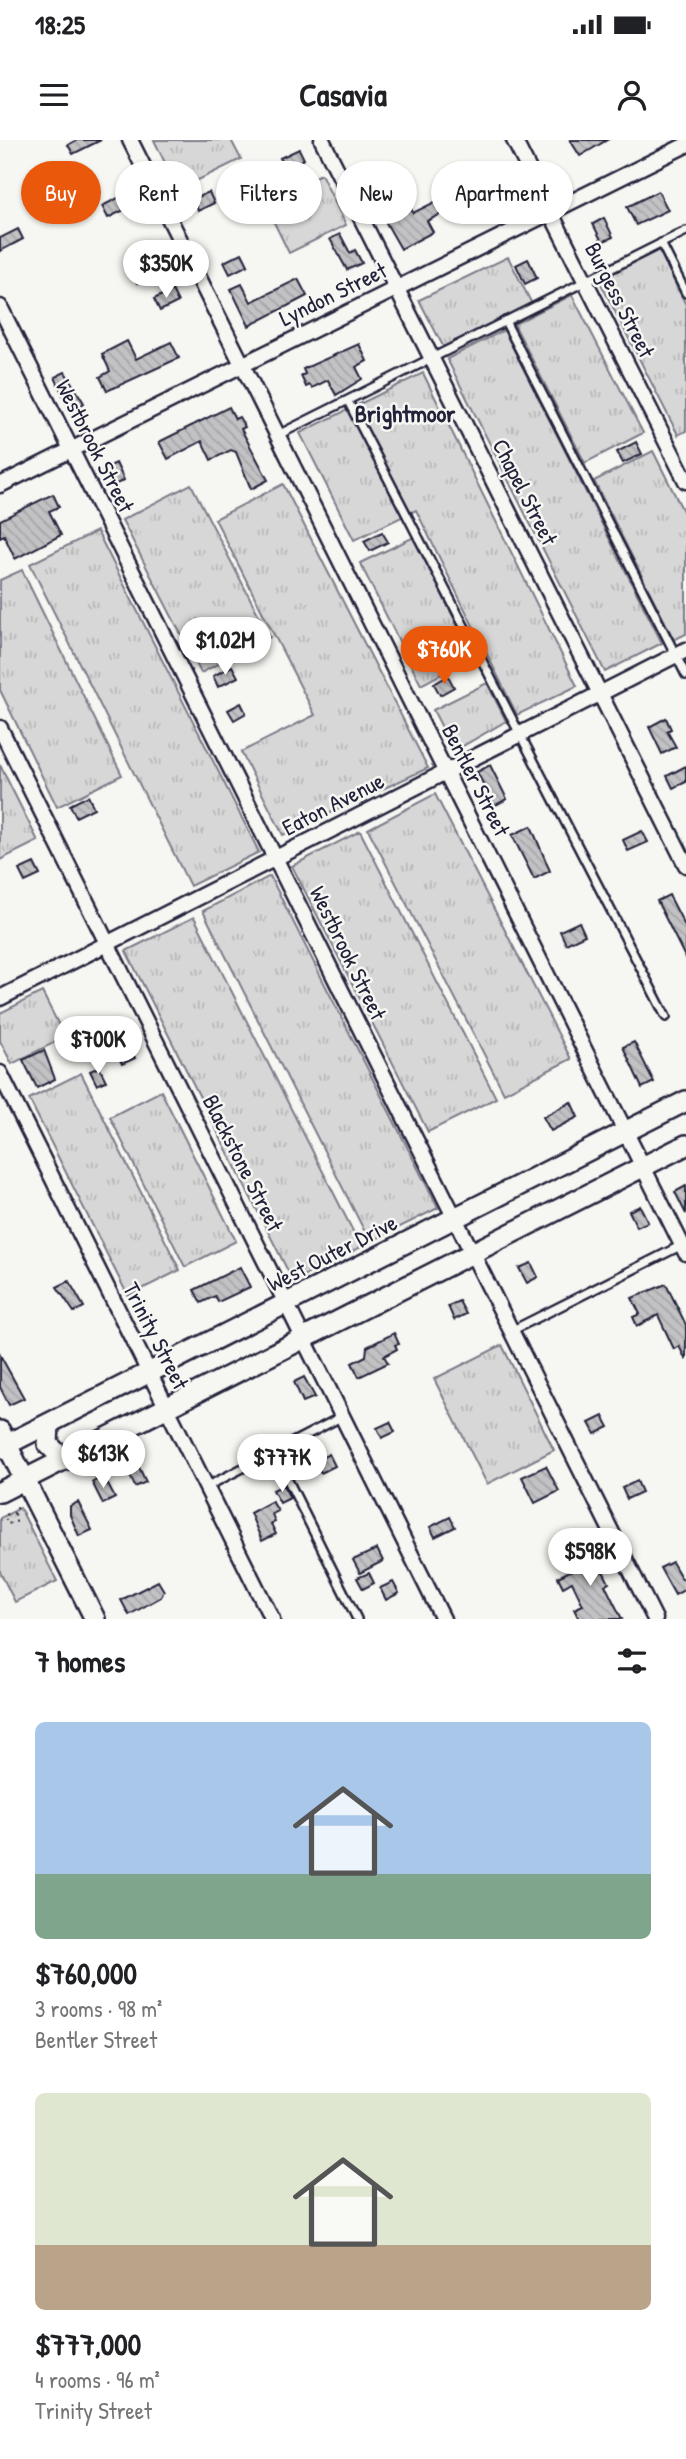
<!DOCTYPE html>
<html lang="en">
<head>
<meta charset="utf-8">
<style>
  body { margin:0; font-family:"Patrick Hand",sans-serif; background:#f2f2f2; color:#202124; height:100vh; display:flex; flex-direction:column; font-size:26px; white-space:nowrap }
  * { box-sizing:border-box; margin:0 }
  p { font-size:23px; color:#757577 }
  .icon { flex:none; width:38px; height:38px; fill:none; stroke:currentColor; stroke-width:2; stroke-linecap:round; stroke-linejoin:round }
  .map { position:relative; height:1479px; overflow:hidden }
  .drawer { display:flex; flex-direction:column; background:#fff; flex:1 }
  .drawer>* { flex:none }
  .guide { position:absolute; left:21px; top:21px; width:644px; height:63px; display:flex; gap:14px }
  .price { position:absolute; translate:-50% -60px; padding:0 16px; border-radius:24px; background:#fff; color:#222; font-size:23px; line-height:46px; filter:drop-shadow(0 2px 4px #0008) }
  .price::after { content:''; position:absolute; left:50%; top:42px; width:21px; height:16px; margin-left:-10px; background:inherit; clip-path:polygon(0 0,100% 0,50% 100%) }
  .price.selected { background:#ea580c; color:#fff }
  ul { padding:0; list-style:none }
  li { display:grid; align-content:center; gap:14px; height:371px; padding:0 35px }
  li span { display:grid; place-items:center; height:217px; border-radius:10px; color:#555 }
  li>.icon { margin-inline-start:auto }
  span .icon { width:126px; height:126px; fill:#fffc; stroke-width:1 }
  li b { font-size:30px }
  h2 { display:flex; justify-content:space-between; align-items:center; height:84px; padding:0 35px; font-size:30px }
  .chip { padding:0 24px; border-radius:32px; background:#fff; box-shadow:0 2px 5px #0004; font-size:24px; line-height:63px }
  .chip.selected { background:#ea580c; color:#fff }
  .status { display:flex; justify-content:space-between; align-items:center; height:49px; padding:0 35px; background:#fff; direction:ltr }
  .status svg { height:19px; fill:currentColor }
  header { display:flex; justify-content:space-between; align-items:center; height:91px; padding:0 35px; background:#fff; font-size:32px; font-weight:700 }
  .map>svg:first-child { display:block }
  .grass { fill:url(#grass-tufts); stroke:#7c7c89; stroke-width:2 }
  .building { fill:url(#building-back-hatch); stroke:#22223b; stroke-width:2 }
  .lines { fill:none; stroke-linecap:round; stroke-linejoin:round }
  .lane-casing { stroke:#22223b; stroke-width:12 }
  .street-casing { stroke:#22223b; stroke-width:19 }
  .secondary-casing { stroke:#22223b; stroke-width:24 }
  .path { stroke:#22223b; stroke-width:2; stroke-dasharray:2 5; stroke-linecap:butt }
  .lane { stroke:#f6f6f2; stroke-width:7 }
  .street { stroke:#f6f6f2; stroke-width:14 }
  .secondary { stroke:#f6f6f2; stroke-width:19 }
  .labels { text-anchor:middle; stroke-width:5; stroke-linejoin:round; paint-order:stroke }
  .street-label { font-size:23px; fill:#22223b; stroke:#f6f6f2 }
  .neighbourhood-label { font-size:24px; font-weight:bold; fill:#22223b; stroke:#f6f6f2 }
</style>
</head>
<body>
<div class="status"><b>18:25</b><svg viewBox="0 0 49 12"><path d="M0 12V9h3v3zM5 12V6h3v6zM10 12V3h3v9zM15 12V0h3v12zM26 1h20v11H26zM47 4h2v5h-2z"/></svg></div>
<header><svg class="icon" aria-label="menu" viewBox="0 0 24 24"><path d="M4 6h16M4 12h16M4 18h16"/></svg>Casavia<svg class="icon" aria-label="person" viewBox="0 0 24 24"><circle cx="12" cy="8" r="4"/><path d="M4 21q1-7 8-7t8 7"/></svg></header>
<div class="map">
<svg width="686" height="1479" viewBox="0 0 686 1479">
  <defs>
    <pattern id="grass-tufts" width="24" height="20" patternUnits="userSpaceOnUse" patternTransform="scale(1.75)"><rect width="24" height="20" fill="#d7d7d7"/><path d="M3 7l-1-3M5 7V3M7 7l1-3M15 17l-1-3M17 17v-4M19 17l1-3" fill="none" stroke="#b8b8b9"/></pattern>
    <pattern id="building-back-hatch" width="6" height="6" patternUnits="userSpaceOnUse" patternTransform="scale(1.75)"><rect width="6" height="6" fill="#c2c2c4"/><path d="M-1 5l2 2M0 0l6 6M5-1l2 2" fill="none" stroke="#a6a6a9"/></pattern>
  </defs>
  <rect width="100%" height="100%" fill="#f6f6f2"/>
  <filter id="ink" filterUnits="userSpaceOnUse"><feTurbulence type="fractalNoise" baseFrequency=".0143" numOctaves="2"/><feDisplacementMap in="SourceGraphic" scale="14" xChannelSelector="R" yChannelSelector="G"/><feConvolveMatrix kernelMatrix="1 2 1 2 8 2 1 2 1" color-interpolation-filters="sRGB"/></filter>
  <g filter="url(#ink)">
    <g class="grass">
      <path d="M154 0H231L241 19 178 50Z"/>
      <path d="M321 34 346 85 289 113 264 62Z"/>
      <path d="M659 110 686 165V291L678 295 599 140Z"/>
      <path d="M508 117 532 164 444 208 419 160Z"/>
      <path d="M572 155 643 293 585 323 514 184Z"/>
      <path d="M504 190 662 503 605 532 447 219Z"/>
      <path d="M423 233 577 546 517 575 416 370 354 400 300 293Z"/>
      <path d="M653 311 686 377V494L674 500 594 341Z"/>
      <path d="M191 344 270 497 201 533 122 380Z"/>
      <path d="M283 344 428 628 283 695 241 612 315 575 215 379Z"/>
      <path d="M97 391 259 712 190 746 30 424Z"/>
      <path d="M414 397 473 517 421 545 360 423Z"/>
      <path d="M22 430 122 635 57 667 0 550V440Z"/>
      <path d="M487 543 506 581 454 611 433 570Z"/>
      <path d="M0 625 38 701 0 720Z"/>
      <path d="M435 654 571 919 504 953 368 689Z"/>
      <path d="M360 691 496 958 428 992 292 726Z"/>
      <path d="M270 736 438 1068 370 1102 203 771Z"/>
      <path d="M194 777 361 1107 293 1141 126 811Z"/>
      <path d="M42 852 65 897 12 924 0 901V873Z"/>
      <path d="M81 933 180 1130 128 1156 29 959Z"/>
      <path d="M161 951 236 1101 185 1127 110 977Z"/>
      <path d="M502 1205 554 1310 487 1344 434 1239Z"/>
      <path d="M20 1368 57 1441 15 1462 0 1432V1378Z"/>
    </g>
    <g class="building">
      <path d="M77 0H101L73 14 68 5Z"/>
      <path d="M570 0H607L580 16Z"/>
      <path d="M299 9 304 19 286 28 280 18Z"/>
      <path d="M383 26 389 37 376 44 370 32Z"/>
      <path d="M504 35 513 53 497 61 488 43Z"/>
      <path d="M235 36 241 48 230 54 224 42Z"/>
      <path d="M658 51 668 70 636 85 627 67Z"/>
      <path d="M209 52 214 63 198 71 194 59Z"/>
      <path d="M122 56 128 68 108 78 102 66Z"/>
      <path d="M447 56 451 63 462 57 469 71 468 75 457 81 451 69 427 81 433 92 401 109 381 74 408 62 413 73Z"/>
      <path d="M604 78 613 97 602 102 593 84Z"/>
      <path d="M18 89 23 99 0 111V98Z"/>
      <path d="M340 94 350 113 355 110 362 123 347 130 330 99Z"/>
      <path d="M242 113 248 125 230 134 224 122Z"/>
      <path d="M159 118 164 129 160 133 137 143 132 132Z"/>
      <path d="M528 119 537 138 525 144 516 125Z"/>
      <path d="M298 139 307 156 249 186 231 149 242 144 251 162Z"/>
      <path d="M172 150 178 162 160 171 154 159Z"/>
      <path d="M127 201 136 219 171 202 179 218 107 251 100 237 110 231 102 214Z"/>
      <path d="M359 204 367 221 356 227 362 239 336 255 328 240 312 248 310 245 306 247 301 236 305 234 303 229Z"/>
      <path d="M65 232 84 263 71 273 55 237Z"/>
      <path d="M229 267 235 279 239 277 245 287 241 289 268 340 251 349 236 312 231 310 211 320 202 301 168 319 159 302Z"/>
      <path d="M636 302 642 314 623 323 617 312Z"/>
      <path d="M116 323 124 340 111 347 102 330Z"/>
      <path d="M53 354 59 367 49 371 61 395 15 419 4 395 0 397V380Z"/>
      <path d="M382 392 388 402 370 411 364 401Z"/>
      <path d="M232 526 238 537 218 547 213 536Z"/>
      <path d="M448 536 454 547 440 555 434 544Z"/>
      <path d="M241 563 246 573 234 580 228 570Z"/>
      <path d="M666 578 671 589 667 591 676 607 662 614 649 587Z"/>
      <path d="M490 625 507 659 494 666 477 632Z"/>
      <path d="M686 626V642L673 648 667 636Z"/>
      <path d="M88 656 94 668 76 677 70 665Z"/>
      <path d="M531 686 550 731 534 739 512 695Z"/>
      <path d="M642 691 648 702 628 711 623 700Z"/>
      <path d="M34 723 40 735 25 742 19 730Z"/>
      <path d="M669 755 686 788V819L657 761Z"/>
      <path d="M579 782 585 795 566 804 560 791Z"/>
      <path d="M634 902 654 942 642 948 623 907Z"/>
      <path d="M130 907 135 918 122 924 117 914Z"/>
      <path d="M44 910 55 939 37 948 23 920Z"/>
      <path d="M99 927 106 941 97 945 90 931Z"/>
      <path d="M571 962 578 977 551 991 543 977Z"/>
      <path d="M686 1046V1074L675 1052Z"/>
      <path d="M640 1066 648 1082 637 1087 629 1071Z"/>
      <path d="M531 1123 538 1137 527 1143 519 1128Z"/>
      <path d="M240 1127 250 1147 218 1162 215 1156 201 1163 194 1150Z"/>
      <path d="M69 1141 84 1167 74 1172 57 1147Z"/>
      <path d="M666 1144 686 1185V1220L679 1206 674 1209 658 1175 637 1186 633 1177 640 1174 632 1158Z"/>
      <path d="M459 1161 466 1174 454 1180 448 1166Z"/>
      <path d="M394 1193 399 1204 395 1205 397 1209 384 1216 388 1223 359 1237 352 1223 366 1216 367 1207Z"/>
      <path d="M0 1215 24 1258 9 1265 0 1247Z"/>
      <path d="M304 1237 315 1257 303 1262 294 1242Z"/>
      <path d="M603 1276 609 1287 595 1294 589 1283Z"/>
      <path d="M390 1282 395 1292 382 1298 377 1288Z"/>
      <path d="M329 1314 335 1326 321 1333 315 1321Z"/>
      <path d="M137 1323 146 1342 135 1347 127 1328Z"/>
      <path d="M546 1326 559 1351 535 1363 522 1337Z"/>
      <path d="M104 1337 115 1358 103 1364 92 1342Z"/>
      <path d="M637 1341 642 1352 627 1359 622 1348Z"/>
      <path d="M283 1345 290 1358 280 1363 273 1350Z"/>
      <path d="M272 1361 278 1371 272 1374 275 1382 271 1384 276 1394 262 1401 250 1373Z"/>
      <path d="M78 1362 92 1390 79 1396 70 1375V1366Z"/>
      <path d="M450 1377 455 1387 435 1397 430 1387Z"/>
      <path d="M587 1406 598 1433 603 1431 609 1443 605 1445 622 1479H579L574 1469 583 1465 572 1442 563 1447 558 1437 576 1428 569 1415Z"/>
      <path d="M377 1409 383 1421 360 1433 353 1420Z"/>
      <path d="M672 1422 682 1439 686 1437V1449L675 1455 660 1428Z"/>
      <path d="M369 1433 374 1443 363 1449 357 1438Z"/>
      <path d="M158 1441 164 1451 161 1457 129 1475 121 1460Z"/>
      <path d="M393 1442 399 1453 386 1460 380 1448Z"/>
    </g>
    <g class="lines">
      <defs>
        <g id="lane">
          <path d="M661 103 686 153"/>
          <path d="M505 181 686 535"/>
          <path d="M350 265 666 877"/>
          <path d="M278 295 686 91"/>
          <path d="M511 1191 682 1105"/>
          <path d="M274 1312 357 1479"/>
          <path d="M206 1347 343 1276"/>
        </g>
        <g id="street">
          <path d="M130 0 686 1113"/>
          <path d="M322 0 686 725"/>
          <path d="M514 0 686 341"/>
          <path d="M0 167 655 1479"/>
          <path d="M0 345 686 5"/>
          <path d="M0 588 443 1479"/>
          <path d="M0 858 686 510"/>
          <path d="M0 933 272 1479"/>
        </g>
        <g id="secondary">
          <path d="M49 1284 48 1304 64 1320"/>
          <path d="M0 1291 95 1479"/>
          <path d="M0 1308 686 961"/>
          <path d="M0 1352 686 1005"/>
        </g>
      </defs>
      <use href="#lane" class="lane-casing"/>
      <use href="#street" class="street-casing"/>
      <use href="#secondary" class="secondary-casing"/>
      <path class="path" d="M15 1373 5 1375 7 1384 16 1382 15 1373 19 1364"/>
      <use href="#lane" class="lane"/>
      <use href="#street" class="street"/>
      <use href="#secondary" class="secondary"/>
    </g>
  </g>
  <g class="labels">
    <g class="street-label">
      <text transform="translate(333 154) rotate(-26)" y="8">Lyndon Street</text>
      <text transform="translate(620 160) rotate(63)" y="8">Burgess Street</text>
      <text transform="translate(95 306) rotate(63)" y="8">Westbrook Street</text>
      <text transform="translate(525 352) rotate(63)" y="8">Chapel Street</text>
      <text transform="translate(476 640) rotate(63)" y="8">Bentler Street</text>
      <text transform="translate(333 664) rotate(-27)" y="8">Eaton Avenue</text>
      <text transform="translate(348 813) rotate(64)" y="8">Westbrook Street</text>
      <text transform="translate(243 1023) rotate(63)" y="8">Blackstone Street</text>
      <text transform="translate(332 1113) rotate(-27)" y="8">West Outer Drive</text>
      <text transform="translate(156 1196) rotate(63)" y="8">Trinity Street</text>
    </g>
    <g class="neighbourhood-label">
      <text x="405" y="282">Brightmoor</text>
    </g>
  </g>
</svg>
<b class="price" style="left:166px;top:160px">$350K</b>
<b class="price" style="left:225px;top:537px">$1.02M</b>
<b class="price selected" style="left:444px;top:546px">$760K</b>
<b class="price" style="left:98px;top:936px">$700K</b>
<b class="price" style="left:103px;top:1350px">$613K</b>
<b class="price" style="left:282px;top:1354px">$777K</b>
<b class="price" style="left:590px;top:1448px">$598K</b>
<div class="guide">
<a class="chip selected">Buy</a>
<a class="chip">Rent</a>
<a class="chip">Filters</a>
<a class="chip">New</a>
<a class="chip">Apartment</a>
</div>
</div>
<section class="drawer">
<h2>7 homes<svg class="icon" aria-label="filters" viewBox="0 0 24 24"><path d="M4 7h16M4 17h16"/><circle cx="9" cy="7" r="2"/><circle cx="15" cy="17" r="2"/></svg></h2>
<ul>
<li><span style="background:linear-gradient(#a9c7e8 70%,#7fa58c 0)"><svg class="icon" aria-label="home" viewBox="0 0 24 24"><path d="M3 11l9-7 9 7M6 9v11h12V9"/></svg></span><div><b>$760,000</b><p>3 rooms · 98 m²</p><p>Bentler Street</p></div></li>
<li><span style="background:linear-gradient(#dfe7d0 70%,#b9a48a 0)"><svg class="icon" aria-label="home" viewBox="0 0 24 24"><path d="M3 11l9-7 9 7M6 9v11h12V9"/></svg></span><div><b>$777,000</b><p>4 rooms · 96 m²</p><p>Trinity Street</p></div></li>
</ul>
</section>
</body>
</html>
